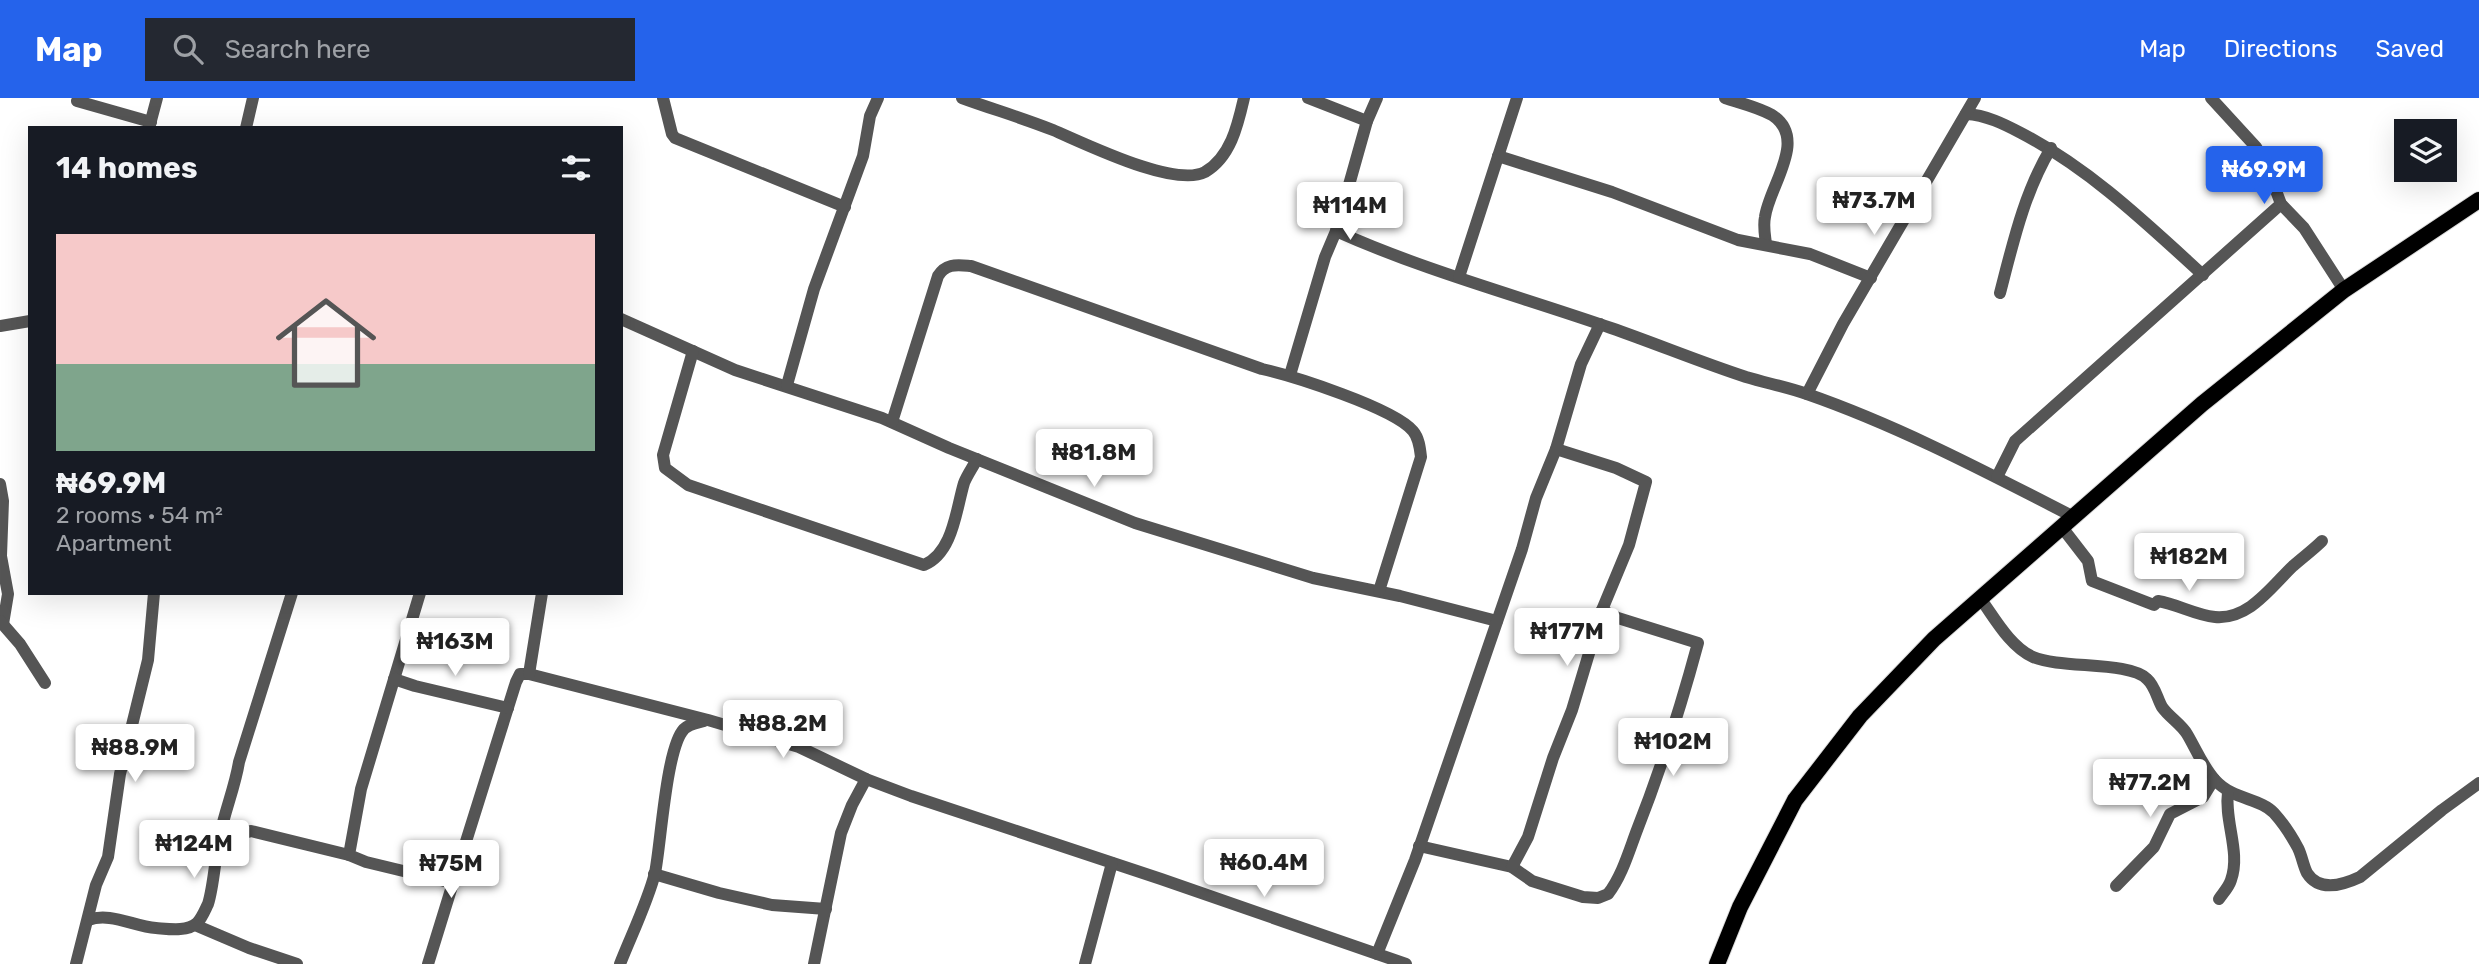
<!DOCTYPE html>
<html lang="en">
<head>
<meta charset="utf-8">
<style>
  body { margin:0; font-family:Rubik,sans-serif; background:#242831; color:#f1f3f6; height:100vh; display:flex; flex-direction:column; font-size:26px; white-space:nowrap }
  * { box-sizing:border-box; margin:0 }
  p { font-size:23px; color:#9ea1a6 }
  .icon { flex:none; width:38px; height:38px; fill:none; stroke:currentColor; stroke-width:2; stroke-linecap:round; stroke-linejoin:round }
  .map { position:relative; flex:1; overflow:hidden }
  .panel { position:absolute; left:28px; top:28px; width:595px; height:469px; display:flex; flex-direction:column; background:#171b24; border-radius:0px; box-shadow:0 7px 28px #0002 }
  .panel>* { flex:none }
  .fabs { position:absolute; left:2394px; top:21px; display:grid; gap:14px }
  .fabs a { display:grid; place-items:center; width:63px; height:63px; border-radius:0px; background:#171b24; box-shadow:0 7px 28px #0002; font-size:35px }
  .price { position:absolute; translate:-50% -60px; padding:0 16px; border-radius:7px; background:#fff; color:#222; font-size:23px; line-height:46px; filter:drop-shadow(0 2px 4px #0008) }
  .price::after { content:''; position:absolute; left:50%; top:42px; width:21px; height:16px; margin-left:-10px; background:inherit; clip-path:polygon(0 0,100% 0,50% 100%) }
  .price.selected { background:#2563eb; color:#fff }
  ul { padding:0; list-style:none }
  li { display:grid; align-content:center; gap:14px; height:371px; padding:0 28px }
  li+li { border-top:2px solid #363941 }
  li span { display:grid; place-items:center; height:217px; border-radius:0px; color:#555 }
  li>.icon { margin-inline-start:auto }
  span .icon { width:126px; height:126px; fill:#fffc; stroke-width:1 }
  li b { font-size:30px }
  h2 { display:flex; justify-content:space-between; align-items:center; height:84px; padding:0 28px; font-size:30px }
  header { display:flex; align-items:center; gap:42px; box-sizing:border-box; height:98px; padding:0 35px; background:#2563eb; color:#fff }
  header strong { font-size:33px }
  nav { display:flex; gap:38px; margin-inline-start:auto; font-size:24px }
  .search { width:490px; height:63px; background:#242831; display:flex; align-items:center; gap:18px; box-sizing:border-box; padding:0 24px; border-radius:0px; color:#9ea1a6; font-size:26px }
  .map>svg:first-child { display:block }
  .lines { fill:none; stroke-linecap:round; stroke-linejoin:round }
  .major-casing { stroke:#dbdbdb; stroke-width:18 }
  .minor { stroke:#555; stroke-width:12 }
  .major { stroke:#000; stroke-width:16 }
</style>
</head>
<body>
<header>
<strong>Map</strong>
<div class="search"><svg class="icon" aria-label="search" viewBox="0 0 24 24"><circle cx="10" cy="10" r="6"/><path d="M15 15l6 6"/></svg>Search here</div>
<nav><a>Map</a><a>Directions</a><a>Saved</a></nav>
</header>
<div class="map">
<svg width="2479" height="866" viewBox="0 0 2479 866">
  <rect width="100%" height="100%" fill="#fff"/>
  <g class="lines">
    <defs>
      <path id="major" d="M1717 866 1740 809 1795 702 1860 618 1934 541 2202 306 2344 192 2479 102"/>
    </defs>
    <use href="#major" class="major-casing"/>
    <g class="minor">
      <path d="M663 0 672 36 675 40 845 109"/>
      <path d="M962 0C992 11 1023 20 1053 32 1084 45 1174 90 1205 74 1231 59 1238 26 1244 0"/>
      <path d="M1308 0 1367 23"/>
      <path d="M1725 0C1740 5 1758 9 1772 17 1809 41 1769 88 1765 119 1763 128 1765 137 1766 146"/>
      <path d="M2211 0 2256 49 2266 66 2281 106 2304 130 2344 192"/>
      <path d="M77 3 151 24"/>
      <path d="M1966 16C1986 17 2004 26 2021 35 2090 71 2146 125 2203 177"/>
      <path d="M149 30 157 0"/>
      <path d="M246 30 253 0"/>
      <path d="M1498 58 1612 94 1738 142 1810 156 1871 180"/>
      <path d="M1336 133C1425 173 1519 198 1611 230 1657 246 1700 264 1746 279 1766 285 1787 289 1807 296 1899 328 1986 374 2072 418"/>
      <path d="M1459 179 1517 0"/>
      <path d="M2000 195C2013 145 2024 95 2051 50"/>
      <path d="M621 221 735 272 882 320 949 350 1135 425 1313 480 1400 498 1497 523"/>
      <path d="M0 228 30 223"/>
      <path d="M693 253 663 357 665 370 688 387 924 467C953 455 956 412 964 385 967 377 973 369 977 361"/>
      <path d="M1290 277 1325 159 1336 133 1367 23 1377 0"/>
      <path d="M787 287 814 191 863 58 870 18 878 0"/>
      <path d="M1807 296 1843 226 1975 0"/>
      <path d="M892 324 938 178C946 165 957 167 971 168L1262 271C1293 278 1394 310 1413 333 1419 340 1420 350 1421 359L1379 493"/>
      <path d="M1997 379 2015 343 2281 106"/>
      <path d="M0 386 3 403 1 458 8 496 3 526"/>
      <path d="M2061 428 2088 463 2092 483 2154 507 2158 503C2177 506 2195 517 2215 519 2249 522 2271 489 2293 468 2303 459 2313 452 2322 443"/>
      <path d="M420 495 361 691 349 757 366 764 453 785 516 584 520 576H529L708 622 799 649 866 681 911 698 1161 781 1406 866"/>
      <path d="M1980 500C1994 519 2010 549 2033 559 2061 571 2129 563 2147 581 2155 588 2157 600 2162 609 2169 619 2181 626 2187 636 2196 651 2203 669 2215 682 2233 702 2260 700 2274 715 2283 725 2291 737 2298 750 2302 758 2303 767 2307 775 2319 794 2343 787 2360 779L2442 712 2479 685"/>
      <path d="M0 523 20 546 45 585"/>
      <path d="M529 576 542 495"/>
      <path d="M394 581 415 588 508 610"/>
      <path d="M1419 748 1512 769 1532 783 1583 799 1598 800 1608 796C1622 778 1629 753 1637 732 1661 671 1681 608 1698 545L1618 520 1602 512"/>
      <path d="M217 749 228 740 251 733 349 757"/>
      <path d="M1512 769 1528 739 1553 660 1572 612 1602 512 1629 447 1646 384 1616 370 1556 351"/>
      <path d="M654 776 719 795 772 807 826 811"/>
      <path d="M2116 788 2154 749 2170 716 2203 699 2214 681"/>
      <path d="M2219 801C2223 795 2229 789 2231 782 2241 754 2224 723 2228 694"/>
      <path d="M88 822C110 814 133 828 156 830 169 831 187 834 197 825 202 820 205 812 208 806 214 787 215 758 220 737 225 712 235 689 239 664L292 495"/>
      <path d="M195 827 249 850 297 866"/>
      <path d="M1377 856 1415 762 1522 451 1536 400 1556 351 1581 266 1600 226"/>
      <path d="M76 866 96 787 108 759 120 676 148 562 154 495"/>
      <path d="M428 866 453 785"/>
      <path d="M620 866C631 838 648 803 655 775 661 746 666 650 684 631 689 626 697 625 704 623"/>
      <path d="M814 866 841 735 852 707 866 681"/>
      <path d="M1085 866 1112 765"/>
    </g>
    <use href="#major" class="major"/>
  </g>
</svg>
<div class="fabs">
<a><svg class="icon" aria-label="layers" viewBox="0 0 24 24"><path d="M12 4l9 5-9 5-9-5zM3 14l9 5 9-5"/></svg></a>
</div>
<b class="price selected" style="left:2264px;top:108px">₦69.9M</b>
<b class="price" style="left:1874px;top:139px">₦73.7M</b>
<b class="price" style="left:1350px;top:144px">₦114M</b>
<b class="price" style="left:1094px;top:391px">₦81.8M</b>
<b class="price" style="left:2189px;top:495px">₦182M</b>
<b class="price" style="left:1567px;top:570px">₦177M</b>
<b class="price" style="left:455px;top:580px">₦163M</b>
<b class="price" style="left:783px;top:662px">₦88.2M</b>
<b class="price" style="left:1673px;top:680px">₦102M</b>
<b class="price" style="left:135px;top:686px">₦88.9M</b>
<b class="price" style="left:2150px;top:721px">₦77.2M</b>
<b class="price" style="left:194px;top:782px">₦124M</b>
<b class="price" style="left:1264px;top:801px">₦60.4M</b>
<b class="price" style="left:451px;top:802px">₦75M</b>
<section class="panel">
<h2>14 homes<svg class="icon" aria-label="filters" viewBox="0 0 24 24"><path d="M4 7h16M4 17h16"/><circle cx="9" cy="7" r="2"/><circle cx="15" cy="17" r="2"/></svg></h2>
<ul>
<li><span style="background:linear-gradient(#f6c9c9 60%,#7fa58c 0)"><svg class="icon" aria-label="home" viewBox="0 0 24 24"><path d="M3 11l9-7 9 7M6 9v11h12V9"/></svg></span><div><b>₦69.9M</b><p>2 rooms · 54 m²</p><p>Apartment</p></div></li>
</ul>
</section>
</div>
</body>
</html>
